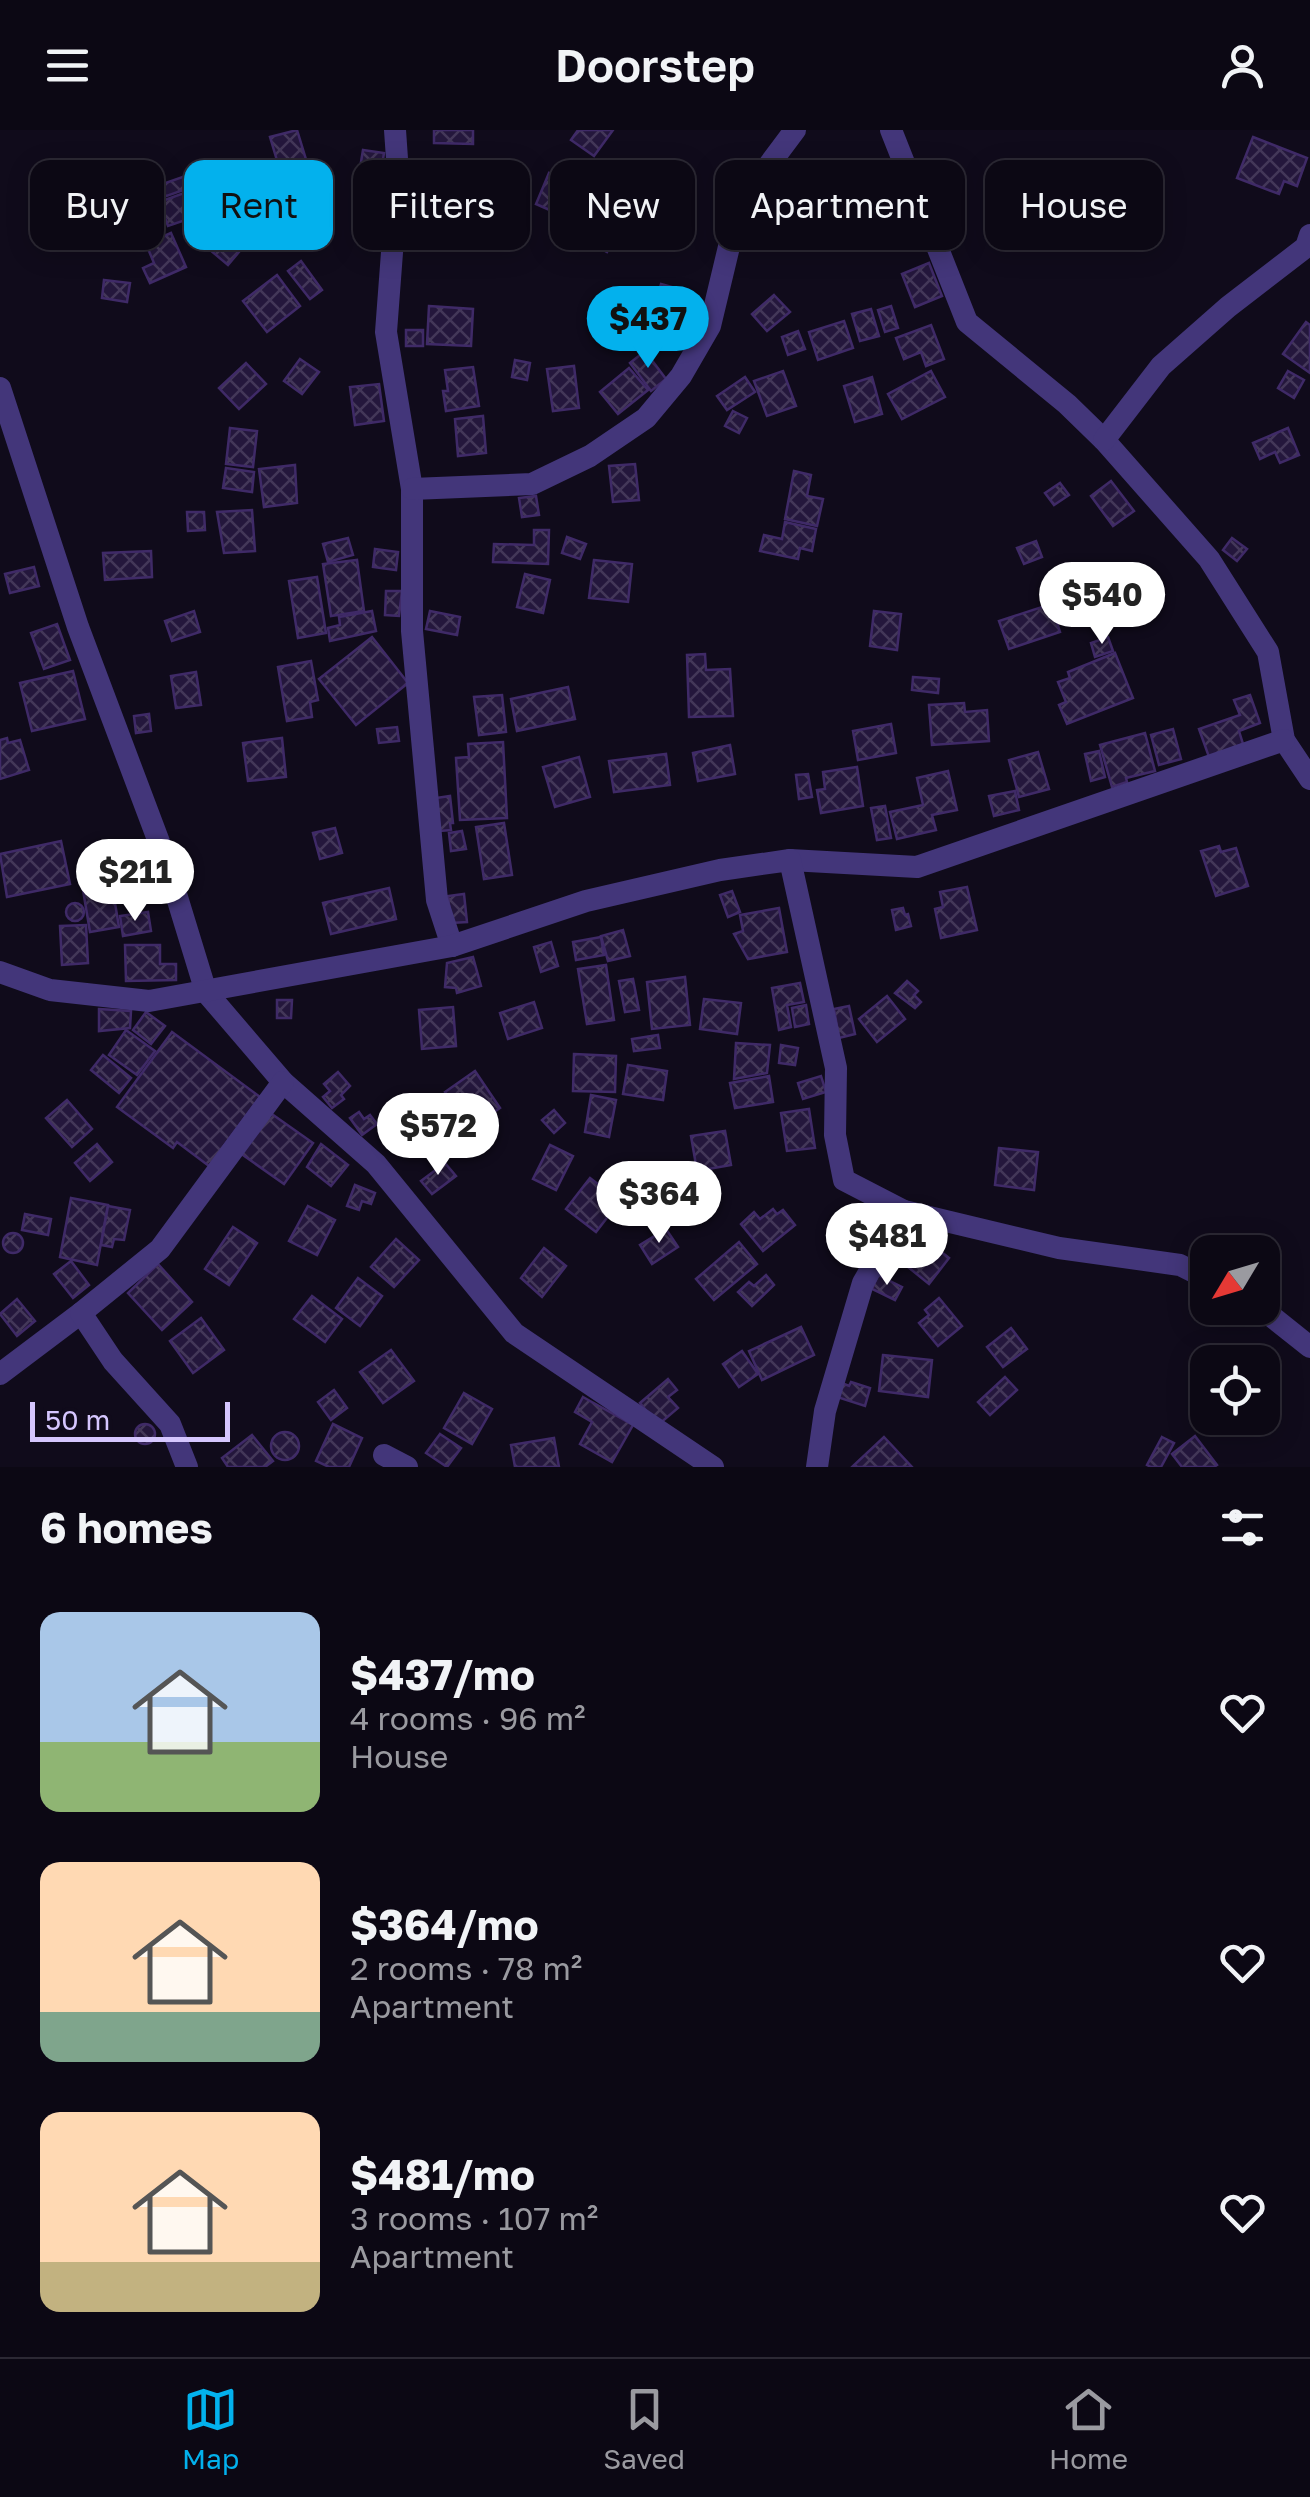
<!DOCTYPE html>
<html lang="en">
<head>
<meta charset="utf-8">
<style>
  body { margin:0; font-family:"Golos Text",sans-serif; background:#15111d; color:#f1f3f6; height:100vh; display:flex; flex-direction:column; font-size:38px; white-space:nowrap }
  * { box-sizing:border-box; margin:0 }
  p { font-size:32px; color:#9a9aa0 }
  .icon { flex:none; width:55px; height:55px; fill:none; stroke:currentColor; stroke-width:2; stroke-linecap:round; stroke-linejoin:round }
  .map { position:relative; height:1337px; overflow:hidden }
  .drawer { display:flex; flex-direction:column; background:#0c0814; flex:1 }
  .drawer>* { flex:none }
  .hud { position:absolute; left:30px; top:30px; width:1250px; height:90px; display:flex; gap:20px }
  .needle { width:65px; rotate:232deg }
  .buttons { position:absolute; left:1190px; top:1105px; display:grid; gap:20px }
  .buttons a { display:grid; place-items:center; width:90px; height:90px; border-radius:20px; background:#0c0814; box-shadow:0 5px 25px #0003,0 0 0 2px #2c2934; font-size:50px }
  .scale { position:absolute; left:30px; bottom:25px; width:200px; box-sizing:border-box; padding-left:10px; border:5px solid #d5c6fe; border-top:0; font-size:28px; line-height:35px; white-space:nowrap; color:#d5c6fe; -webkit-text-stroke:8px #100b1b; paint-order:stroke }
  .price { position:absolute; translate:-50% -85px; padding:0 22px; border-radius:35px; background:#fff; color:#222; font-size:32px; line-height:65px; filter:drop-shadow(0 2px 5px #0008) }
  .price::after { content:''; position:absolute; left:50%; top:60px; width:30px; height:22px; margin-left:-15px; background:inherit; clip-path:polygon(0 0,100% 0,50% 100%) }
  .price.on { background:#03b1ed; color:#111 }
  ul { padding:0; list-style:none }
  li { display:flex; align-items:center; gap:30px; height:250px; padding:0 40px }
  li span { display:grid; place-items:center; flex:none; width:280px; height:200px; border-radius:20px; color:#555 }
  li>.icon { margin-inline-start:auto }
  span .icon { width:120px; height:120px; fill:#fffc; stroke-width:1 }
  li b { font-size:42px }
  h2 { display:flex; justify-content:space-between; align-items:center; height:120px; padding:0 40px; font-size:42px }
  .pill { padding:0 35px; border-radius:20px; background:#0c0814; box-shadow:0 5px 25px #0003,0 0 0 2px #2c2934; font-size:35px; line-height:90px }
  .pill.on { background:#03b1ed; color:#111 }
  header { display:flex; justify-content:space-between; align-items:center; height:130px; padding:0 40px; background:#0c0814; font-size:45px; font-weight:600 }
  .tab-bar { display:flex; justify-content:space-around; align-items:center; height:140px; border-top:2px solid #2c2934; background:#0c0814; font-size:28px; color:#9a9aa0 }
  .tab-bar a { display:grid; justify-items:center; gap:5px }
  .tab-bar .on { color:#03b1ed }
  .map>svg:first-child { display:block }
  .building { fill:url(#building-cross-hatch); stroke:#3f2a67; stroke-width:2.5 }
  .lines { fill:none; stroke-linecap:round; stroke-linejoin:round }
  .minor { stroke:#43367a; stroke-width:22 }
</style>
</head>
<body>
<header><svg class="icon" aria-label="menu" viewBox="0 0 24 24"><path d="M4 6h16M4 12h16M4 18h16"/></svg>Doorstep<svg class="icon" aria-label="person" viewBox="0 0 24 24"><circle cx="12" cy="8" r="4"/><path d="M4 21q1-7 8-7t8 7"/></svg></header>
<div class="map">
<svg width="1310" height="1337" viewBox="0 0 1310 1337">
  <defs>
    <pattern id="building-cross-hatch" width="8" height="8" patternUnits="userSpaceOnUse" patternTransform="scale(2.5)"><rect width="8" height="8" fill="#24173c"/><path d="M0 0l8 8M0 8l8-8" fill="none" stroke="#433759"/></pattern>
  </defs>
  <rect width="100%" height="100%" fill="#100b1b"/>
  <g class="building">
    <path d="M297 0 308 36 281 44 270 7Z"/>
    <path d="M434 0H473V14L434 13Z"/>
    <path d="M578 0H613L594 26 571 10Z"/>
    <path d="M1253 7 1307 28 1297 56 1284 51 1279 64 1237 48Z"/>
    <path d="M363 20 384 23 379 54 358 50Z"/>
    <path d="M460 34 502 38 496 75 447 66 451 45 458 47Z"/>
    <path d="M308 41 319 48 314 58 319 80 296 85 294 74 300 72 298 62Z"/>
    <path d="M413 43 425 45 423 54 439 57 436 68 409 63Z"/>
    <path d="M549 43 574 54 561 85 536 74Z"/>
    <path d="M191 44 195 56 158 69 154 57Z"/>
    <path d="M75 45 95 46 94 63 74 62Z"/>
    <path d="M198 58 206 83 168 96 159 72Z"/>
    <path d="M604 78 625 90 607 122 586 110Z"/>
    <path d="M455 80 489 84 485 120 451 116Z"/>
    <path d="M319 81 326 109 304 115 297 87Z"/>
    <path d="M294 88 301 115 285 119 278 92Z"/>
    <path d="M212 90 244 116 228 135 197 109Z"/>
    <path d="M171 103 186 137 150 153 143 138 154 133 146 114Z"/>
    <path d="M301 131 322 160 310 169 288 141Z"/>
    <path d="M929 133 942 166 915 177 902 144Z"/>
    <path d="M277 145 300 176 267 202 243 171Z"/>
    <path d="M104 150 130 153 127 172 102 168Z"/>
    <path d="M661 154 690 162 676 212 647 204Z"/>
    <path d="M774 165 790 182 767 201 752 184Z"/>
    <path d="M429 176 473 179 471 216 427 214Z"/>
    <path d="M891 176 898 198 885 202 878 180Z"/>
    <path d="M871 179 879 206 860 211 852 184Z"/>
    <path d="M844 191 853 218 818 230 809 202Z"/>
    <path d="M1306 192 1310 195V243L1283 224Z"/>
    <path d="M931 195 944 229 926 236 921 222 904 229 896 208Z"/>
    <rect x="406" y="200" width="17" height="16"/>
    <path d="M798 201 805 219 788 225 782 207Z"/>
    <path d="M645 221 666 249 651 261 630 233Z"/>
    <path d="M300 229 319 242 302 264 284 251Z"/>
    <path d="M515 230 530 233 527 250 512 247Z"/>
    <path d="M246 233 266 254 239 279 219 258Z"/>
    <path d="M574 236 579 278 553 281 547 239Z"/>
    <path d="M473 237 479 276 446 281 443 261H448L445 240Z"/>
    <path d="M629 238 648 260 618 284 600 262Z"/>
    <path d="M783 241 796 276 767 286 754 251Z"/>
    <path d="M931 241 945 267 902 289 888 264Z"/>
    <path d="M1288 241 1304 250 1294 268 1278 258Z"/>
    <path d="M745 247 755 262 727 280 717 266Z"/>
    <path d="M872 247 882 284 855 292 844 256Z"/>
    <path d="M379 254 384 291 355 295 350 257Z"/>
    <path d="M733 281 747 288 739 303 725 296Z"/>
    <path d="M483 286 486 323 458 326 455 289Z"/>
    <path d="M230 298 257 301 253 337 226 334Z"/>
    <path d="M1288 298 1299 325 1280 333 1275 322 1260 329 1253 313Z"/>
    <path d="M635 334 639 370 613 372 609 336Z"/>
    <path d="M295 335 297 373 264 377 259 339Z"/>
    <path d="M226 338 254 342 252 362 223 358Z"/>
    <path d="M794 341 811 345 807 366 823 369 817 396 785 389Z"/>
    <path d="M1111 351 1134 381 1113 396 1091 366Z"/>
    <path d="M1060 353 1069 365 1054 375 1045 363Z"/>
    <path d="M536 366 539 385 522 387 519 368Z"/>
    <path d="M252 380 255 421 224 423 217 382Z"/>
    <path d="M187 382H204L205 400 188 401Z"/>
    <path d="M785 392 816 399 812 421 800 418 798 429 760 421 764 405 782 409Z"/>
    <path d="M534 400H549L548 434 493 432 494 414 534 415Z"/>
    <path d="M567 407 586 414 580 429 562 423Z"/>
    <path d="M348 408 353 425 328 432 323 414Z"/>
    <path d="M1232 408 1247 419 1237 431 1223 420Z"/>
    <path d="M1036 411 1042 427 1024 434 1017 418Z"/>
    <path d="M375 419 398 422 396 440 373 437Z"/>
    <path d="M151 421 152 447 105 450 103 423Z"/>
    <path d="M357 430 364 481 331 486 323 434Z"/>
    <path d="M594 430 632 434 628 472 589 468Z"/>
    <path d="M34 437 39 456 10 463 5 444Z"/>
    <path d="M525 444 550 450 543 483 517 477Z"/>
    <path d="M317 447 326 503 298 508 289 451Z"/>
    <path d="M386 461H402L399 486 385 485Z"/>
    <path d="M1051 474 1060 502 1009 519 999 491Z"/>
    <path d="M194 481 200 502 172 511 165 491Z"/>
    <path d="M372 481 376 501 330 511 328 498 340 495 339 487Z"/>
    <path d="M430 481 460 487 457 505 426 499Z"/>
    <path d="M874 481 901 484 897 520 870 516Z"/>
    <path d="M57 494 70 530 44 539 31 503Z"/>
    <path d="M372 507 408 553 356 595 319 549Z"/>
    <path d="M1108 507 1113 521 1095 527 1091 513Z"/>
    <path d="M1115 523 1133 568 1067 594 1059 575 1066 572 1058 552 1070 548 1068 542Z"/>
    <path d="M705 524 706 540 730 539 733 586 689 587 687 525Z"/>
    <path d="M311 531 318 570 310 572 312 587 287 591 278 537Z"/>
    <path d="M73 541 85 589 32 601 20 553Z"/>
    <path d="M196 542 201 575 176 578 171 546Z"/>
    <path d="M913 547 939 549 938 563 912 560Z"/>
    <path d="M568 557 575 589 517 601 511 569Z"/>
    <path d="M502 565 506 602 479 605 474 567Z"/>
    <path d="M1250 565 1260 593 1239 601 1243 614 1209 627 1199 599 1240 585 1234 570Z"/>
    <path d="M964 573 965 582 987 580 989 611 932 615 929 575Z"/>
    <path d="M149 584 151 601 136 603 134 586Z"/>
    <path d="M891 594 896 623 858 630 853 601Z"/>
    <path d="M397 597 399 611 379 613 377 599Z"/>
    <path d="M1173 599 1181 629 1159 635 1151 605Z"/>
    <path d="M1145 603 1155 641 1126 648 1127 652 1112 657 1100 615Z"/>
    <path d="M7 608 8 613 20 610 29 640 0 649V610Z"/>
    <path d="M282 608 286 647 248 651 243 613Z"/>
    <path d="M503 612 507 688 460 690 456 628 469 627 468 614Z"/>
    <path d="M730 615 735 644 698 651 693 623Z"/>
    <path d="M1099 621 1105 647 1091 651 1085 624Z"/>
    <path d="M1038 622 1049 659 1019 667 1009 630Z"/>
    <path d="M666 624 670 655 614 662 609 631Z"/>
    <path d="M579 627 590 667 555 677 543 637Z"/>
    <path d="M857 637 863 676 821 683 817 660 825 659 823 642Z"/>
    <path d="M948 641 957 680 932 685 936 700 897 709 890 682 923 675 917 648Z"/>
    <path d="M808 644 812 667 799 669 796 645Z"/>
    <path d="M1015 661 1019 680 994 686 989 666Z"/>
    <path d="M450 666 453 693H450L451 700 440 701 436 668Z"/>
    <path d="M885 676 891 708 877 710 871 678Z"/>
    <path d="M504 693 512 745 484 749 476 697Z"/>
    <path d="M335 698 342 723 320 729 313 703Z"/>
    <path d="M462 701 466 719 451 721 449 703Z"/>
    <path d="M61 711 70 754 7 767 0 724Z"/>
    <path d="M141 712 144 726 118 732 115 718Z"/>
    <path d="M1219 716 1221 722 1236 718 1248 756 1216 766 1201 721Z"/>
    <path d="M112 755 119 797 90 802 83 760Z"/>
    <path d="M967 757 977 800 941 808 935 779 943 777 940 762Z"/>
    <path d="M389 758 396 789 331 804 323 773Z"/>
    <path d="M732 761 740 782 728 787 720 765Z"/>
    <path d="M464 764 467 792 451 793 448 766Z"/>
    <circle cx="75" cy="782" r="9"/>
    <path d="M779 778 787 822 748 829 734 804 743 801 740 785Z"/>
    <path d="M903 778 905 785 908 784 911 796 896 800 892 780Z"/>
    <path d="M148 782 151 801 123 806 120 786Z"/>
    <path d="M86 795 88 833 62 835 60 796Z"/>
    <path d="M623 800 630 826 608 831 601 806Z"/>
    <path d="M601 807 604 825 576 830 573 812Z"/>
    <path d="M551 812 558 836 541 842 534 817Z"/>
    <path d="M125 815H160V834H176V850L126 851Z"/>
    <path d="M473 827 481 856 457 863 456 858 445 857 447 833Z"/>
    <path d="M606 835 614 890 587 894 578 839Z"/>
    <path d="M685 847 690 895 652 899 647 852Z"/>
    <path d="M633 849 639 880 625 882 619 851Z"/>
    <path d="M907 851 918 861 914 865 921 872 915 878 895 863Z"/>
    <path d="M800 853 804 872 787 875 791 897 779 900 772 858Z"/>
    <path d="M887 866 905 889 877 912 859 889Z"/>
    <path d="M704 869 741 873 737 904 700 899Z"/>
    <path d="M277 870H292L291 888H277Z"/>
    <path d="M534 872 542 898 508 909 500 883Z"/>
    <path d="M806 875 809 894 795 897 792 878Z"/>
    <path d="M849 876 855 904 839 908 834 879Z"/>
    <path d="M453 877 456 916 422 919 419 880Z"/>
    <path d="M99 879 131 881 130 898 99 901Z"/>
    <path d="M146 882 165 896 151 914 133 900Z"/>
    <path d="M126 900 155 921 137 945 109 925Z"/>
    <path d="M172 902 260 967 209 1036 177 1012 173 1018 117 977Z"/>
    <path d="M658 905 660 918 634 921 632 909Z"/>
    <path d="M736 913 770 915 767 943 734 949Z"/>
    <path d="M781 915 798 918 795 935 779 933Z"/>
    <path d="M574 924 616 926 615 962 573 961Z"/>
    <path d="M103 925 131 948 119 963 91 940Z"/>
    <path d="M628 935 667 941 663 970 623 964Z"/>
    <path d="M475 941 500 978 470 999 445 962Z"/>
    <path d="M338 942 350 956 341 965 344 969 332 978 323 967 330 961 324 954Z"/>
    <path d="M769 946 773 972 735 978 730 953Z"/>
    <path d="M821 946 826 962 803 969 798 953Z"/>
    <path d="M591 965 616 970 609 1007 585 1002Z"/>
    <path d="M67 970 92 999 72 1017 46 988Z"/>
    <path d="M809 979 815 1018 787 1021 781 983Z"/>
    <path d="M554 980 565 993 554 1003 542 990Z"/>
    <path d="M269 982 313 1013 284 1054 240 1023Z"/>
    <path d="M359 982 364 989 370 985 377 994 362 1005 350 988Z"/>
    <path d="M725 1001 731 1035 697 1041 691 1006Z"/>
    <path d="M97 1014 112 1032 90 1051 75 1033Z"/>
    <path d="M321 1014 348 1035 331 1056 307 1037Z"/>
    <path d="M550 1015 573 1026 556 1060 533 1049Z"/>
    <path d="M999 1018 1038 1022 1034 1060 995 1055Z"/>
    <path d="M445 1033 456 1046 432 1064 421 1051Z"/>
    <path d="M590 1048 620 1071 596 1102 566 1079Z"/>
    <path d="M355 1055 375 1063 371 1074 362 1071 359 1080 347 1076Z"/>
    <path d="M71 1068 108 1075 97 1135 60 1127Z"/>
    <path d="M108 1076 130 1080 124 1110 114 1109 112 1117 101 1115Z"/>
    <path d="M308 1076 335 1090 317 1125 289 1111Z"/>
    <path d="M773 1079 777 1084 783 1080 795 1095 763 1121 741 1094 754 1082 760 1089Z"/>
    <path d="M25 1084 51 1089 48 1105 22 1100Z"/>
    <path d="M233 1097 257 1113 229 1155 205 1139Z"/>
    <path d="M666 1099 678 1117 652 1134 640 1115Z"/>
    <circle cx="13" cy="1113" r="10"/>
    <path d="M396 1109 419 1130 394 1157 371 1137Z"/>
    <path d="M739 1112 757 1134 714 1170 696 1149Z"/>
    <path d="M929 1112 949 1128 929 1154 908 1137Z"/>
    <path d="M544 1118 566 1136 542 1167 521 1148Z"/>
    <path d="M71 1131 89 1155 73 1168 54 1144Z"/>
    <path d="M158 1134 192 1172 162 1200 128 1163Z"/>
    <path d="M766 1145 774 1155 752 1176 738 1162 749 1152 754 1156Z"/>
    <path d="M878 1145 902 1157 895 1170 872 1159Z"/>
    <path d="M358 1148 382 1166 360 1196 336 1178Z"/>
    <path d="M312 1166 342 1189 325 1212 294 1189Z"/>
    <path d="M939 1168 962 1196 938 1216 919 1193 929 1185 925 1180Z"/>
    <path d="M17 1169 35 1191 17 1206 0 1184Z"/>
    <path d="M201 1188 224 1220 193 1243 170 1211Z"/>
    <path d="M801 1197 814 1225 762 1250 749 1221Z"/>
    <path d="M1011 1198 1027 1219 1003 1237 987 1217Z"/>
    <path d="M391 1220 414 1251 383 1273 360 1242Z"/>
    <path d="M742 1221 758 1244 739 1257 723 1234Z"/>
    <path d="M883 1225 932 1230 928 1267 879 1261Z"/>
    <path d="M1005 1247 1017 1260 990 1285 978 1272Z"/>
    <path d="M668 1249 677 1260 668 1267 678 1278 658 1295 640 1273Z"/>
    <path d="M851 1252 870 1258 865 1276 837 1267 842 1253 849 1256Z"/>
    <path d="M334 1260 347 1278 331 1290 318 1272Z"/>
    <path d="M464 1263 492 1279 472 1314 444 1298Z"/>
    <path d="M583 1267 633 1295 612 1332 580 1314 592 1292 575 1282Z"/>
    <circle cx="145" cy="1304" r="10"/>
    <path d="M333 1294 362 1308 349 1337H329L316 1331Z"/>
    <circle cx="285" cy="1316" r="14"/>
    <path d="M440 1304 461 1318 447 1337 426 1323Z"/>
    <path d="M252 1305 273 1331 265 1337H228L222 1328Z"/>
    <path d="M1195 1306 1217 1335 1214 1337H1182L1172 1324Z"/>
    <path d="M884 1307 912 1337H852Z"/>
    <path d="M1162 1307 1174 1313 1161 1337H1151L1147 1335Z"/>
    <path d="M554 1308 559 1337H515L511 1315Z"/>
  </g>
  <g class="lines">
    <g class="minor">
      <path d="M395 0 398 43 386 202 412 359V501L437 770 452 816"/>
      <path d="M891 0 967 192 1067 274 1104 310 1209 429 1268 522 1284 610 1310 649"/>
      <path d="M0 258 78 497 165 728 206 862 283 952 376 1034 514 1203 713 1337"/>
      <path d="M1104 310 1161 236 1228 177 1306 117 1310 105"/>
      <path d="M412 359 532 354 590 326 646 288 681 246 710 196 739 75 795 0"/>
      <path d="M790 730 917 737 1284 610"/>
      <path d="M0 842 50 860 149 871 452 816 586 771 720 740 790 730 836 938 835 1005 844 1050 904 1081 1059 1118 1180 1135 1208 1149"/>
      <path d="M1261 1178 1310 1217"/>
      <path d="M0 1244 81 1183"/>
      <path d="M384 1325 407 1337"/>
      <path d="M187 1337 170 1294 113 1231 81 1183 160 1119 283 952"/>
      <path d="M817 1337 825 1281 863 1153 904 1081"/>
    </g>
  </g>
</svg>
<div class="buttons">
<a><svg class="needle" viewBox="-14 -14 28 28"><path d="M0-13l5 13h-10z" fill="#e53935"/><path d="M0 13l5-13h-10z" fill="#9a9aa0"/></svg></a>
<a><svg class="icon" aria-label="locate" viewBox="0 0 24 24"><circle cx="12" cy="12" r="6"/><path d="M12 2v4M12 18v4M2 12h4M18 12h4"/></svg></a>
</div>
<div class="scale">50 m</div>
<b class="price on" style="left:648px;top:241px">$437</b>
<b class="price" style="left:1102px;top:517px">$540</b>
<b class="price" style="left:135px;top:794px">$211</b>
<b class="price" style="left:438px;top:1048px">$572</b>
<b class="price" style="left:659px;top:1116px">$364</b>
<b class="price" style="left:887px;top:1158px">$481</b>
<div class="hud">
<a class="pill">Buy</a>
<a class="pill on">Rent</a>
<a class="pill">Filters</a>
<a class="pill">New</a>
<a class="pill">Apartment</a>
<a class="pill">House</a>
</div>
</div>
<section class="drawer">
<h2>6 homes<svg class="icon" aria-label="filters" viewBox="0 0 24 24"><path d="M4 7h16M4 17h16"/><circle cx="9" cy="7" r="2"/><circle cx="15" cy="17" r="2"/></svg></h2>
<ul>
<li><span style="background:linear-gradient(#a9c7e8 65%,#8fb573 0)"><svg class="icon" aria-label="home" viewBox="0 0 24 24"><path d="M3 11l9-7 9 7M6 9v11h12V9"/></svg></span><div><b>$437/mo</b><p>4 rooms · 96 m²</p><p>House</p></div><svg class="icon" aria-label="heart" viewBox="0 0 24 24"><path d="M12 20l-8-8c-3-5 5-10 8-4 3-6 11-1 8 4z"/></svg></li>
<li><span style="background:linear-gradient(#ffd9b3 75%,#7fa58c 0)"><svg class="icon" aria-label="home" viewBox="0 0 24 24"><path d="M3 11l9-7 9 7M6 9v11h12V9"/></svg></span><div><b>$364/mo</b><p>2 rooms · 78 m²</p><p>Apartment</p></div><svg class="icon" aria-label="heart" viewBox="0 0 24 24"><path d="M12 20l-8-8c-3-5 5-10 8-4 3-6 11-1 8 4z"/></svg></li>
<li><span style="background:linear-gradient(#ffd9b3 75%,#c2b280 0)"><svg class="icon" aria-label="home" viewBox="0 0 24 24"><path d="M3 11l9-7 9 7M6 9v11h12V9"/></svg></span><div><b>$481/mo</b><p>3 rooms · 107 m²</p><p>Apartment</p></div><svg class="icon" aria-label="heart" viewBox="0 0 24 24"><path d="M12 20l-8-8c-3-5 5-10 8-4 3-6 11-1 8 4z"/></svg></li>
</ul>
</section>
<nav class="tab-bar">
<a class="on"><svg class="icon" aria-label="map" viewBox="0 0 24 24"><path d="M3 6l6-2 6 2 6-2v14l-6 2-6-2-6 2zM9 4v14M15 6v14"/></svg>Map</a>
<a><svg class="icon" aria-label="saved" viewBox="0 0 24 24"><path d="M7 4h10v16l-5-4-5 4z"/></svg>Saved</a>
<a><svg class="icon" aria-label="home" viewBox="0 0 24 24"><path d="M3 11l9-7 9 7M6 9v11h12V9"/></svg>Home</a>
</nav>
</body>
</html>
